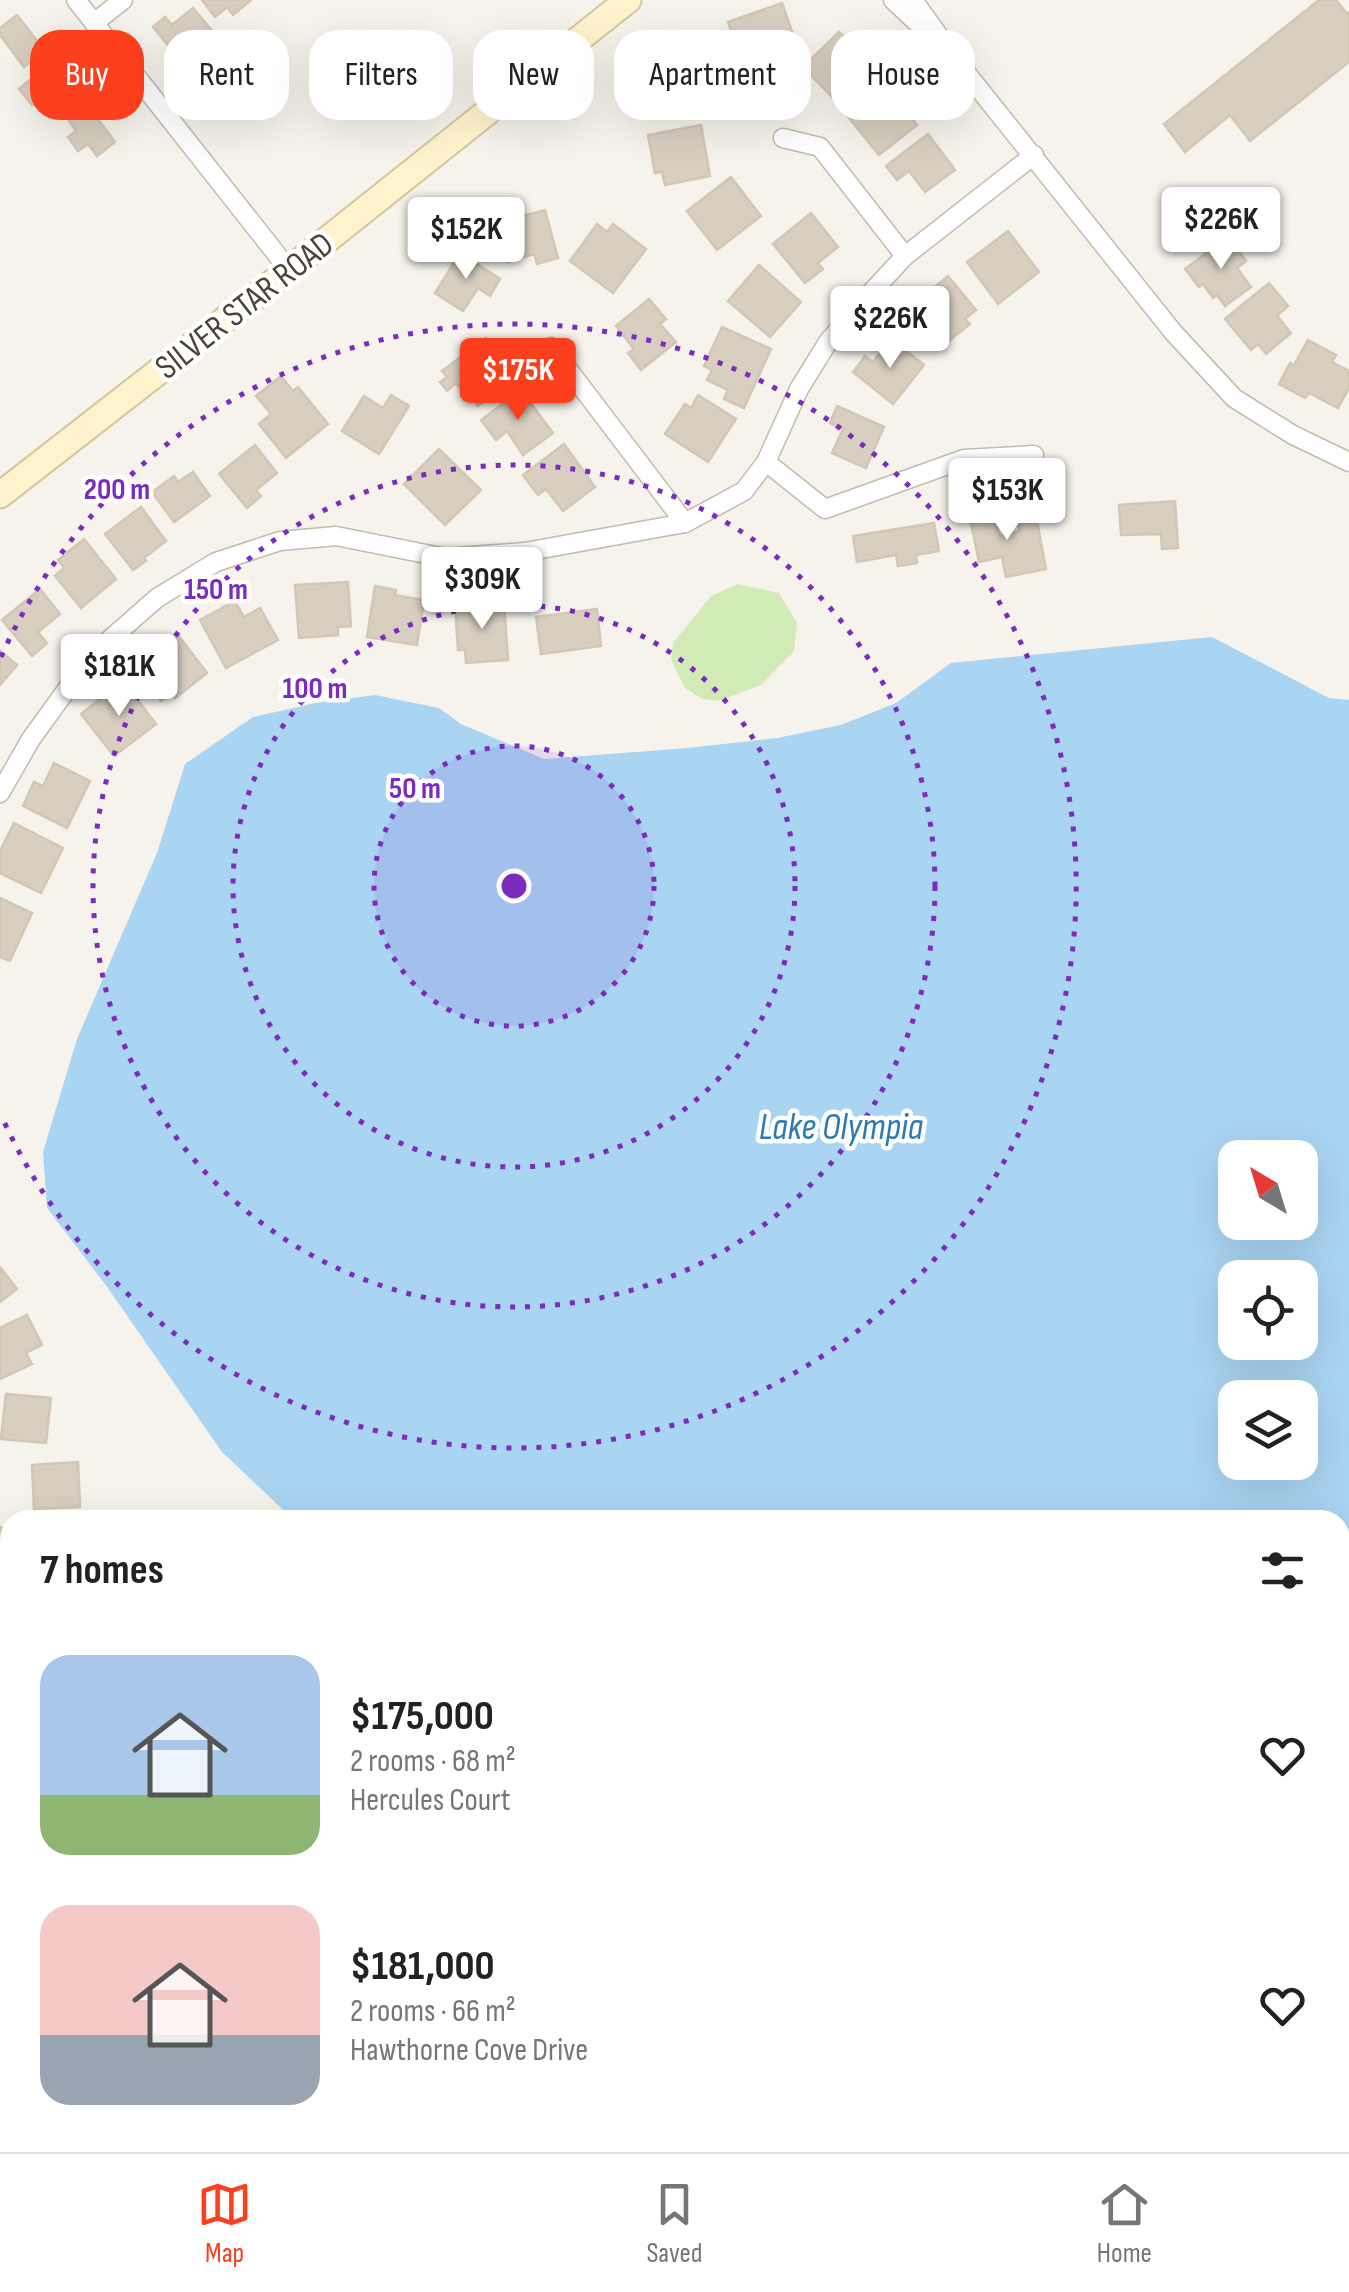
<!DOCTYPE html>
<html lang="en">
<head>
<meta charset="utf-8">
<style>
  body { margin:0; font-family:"Sofia Sans Condensed",sans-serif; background:#f6f6f6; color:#222; height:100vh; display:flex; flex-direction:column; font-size:38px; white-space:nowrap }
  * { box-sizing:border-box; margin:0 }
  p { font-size:32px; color:#767676 }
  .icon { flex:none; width:55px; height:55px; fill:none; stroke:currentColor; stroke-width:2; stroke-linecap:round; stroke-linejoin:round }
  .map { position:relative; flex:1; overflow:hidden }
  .panel { position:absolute; left:0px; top:1510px; width:1350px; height:642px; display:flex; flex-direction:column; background:#fff; border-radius:30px 30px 0 0; box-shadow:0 10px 40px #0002 }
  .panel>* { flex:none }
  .banner { position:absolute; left:30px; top:30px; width:1290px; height:90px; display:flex; gap:20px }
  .needle { width:65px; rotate:322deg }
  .controls { position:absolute; left:1218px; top:1140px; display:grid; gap:20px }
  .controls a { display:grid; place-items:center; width:100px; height:100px; border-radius:20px; background:#fff; box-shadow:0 10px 40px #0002; font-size:50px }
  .price { position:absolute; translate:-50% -85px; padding:0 22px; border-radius:10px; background:#fff; color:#222; font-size:32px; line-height:65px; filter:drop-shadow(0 2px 5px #0008) }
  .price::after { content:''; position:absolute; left:50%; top:60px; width:30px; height:22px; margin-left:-15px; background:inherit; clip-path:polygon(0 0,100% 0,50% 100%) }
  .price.on { background:#fc3f1d; color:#fff }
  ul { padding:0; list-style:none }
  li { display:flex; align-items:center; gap:30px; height:250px; padding:0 40px }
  li span { display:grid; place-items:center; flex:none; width:280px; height:200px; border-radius:30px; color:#555 }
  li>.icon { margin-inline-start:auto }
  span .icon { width:120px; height:120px; fill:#fffc; stroke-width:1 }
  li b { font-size:42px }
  h2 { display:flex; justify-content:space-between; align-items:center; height:120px; padding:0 40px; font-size:42px }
  .pill { padding:0 35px; border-radius:30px; background:#fff; box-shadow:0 10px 40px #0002; font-size:35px; line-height:90px }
  .pill.on { background:#fc3f1d; color:#fff }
  .tabs { display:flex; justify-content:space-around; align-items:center; height:140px; border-top:2px solid #e0e0e0; background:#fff; font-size:28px; color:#767676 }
  .tabs a { display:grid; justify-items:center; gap:5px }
  .tabs .on { color:#fc3f1d }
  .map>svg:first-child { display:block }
  .green { fill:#d2eab5 }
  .water { fill:#a9d4f2; fill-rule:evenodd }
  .building { fill:#d8cfc1; stroke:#d3c7b4; stroke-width:2.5 }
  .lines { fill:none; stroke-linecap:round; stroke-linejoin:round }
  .street-casing { stroke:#c2bbae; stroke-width:21 }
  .secondary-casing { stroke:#d6c79b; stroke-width:29 }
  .street { stroke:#fff; stroke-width:18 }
  .secondary { stroke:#fff3cd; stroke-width:25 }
  .ring { fill:none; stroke:#7b2cbf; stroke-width:5; stroke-dasharray:5 10 }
  .labels { text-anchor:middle; stroke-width:9; stroke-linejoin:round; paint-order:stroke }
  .street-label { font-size:35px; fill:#4b4439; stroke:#fff }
  .water-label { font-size:38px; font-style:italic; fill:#2e7ab2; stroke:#fff }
  .centre { fill:#7b2cbf; stroke:#fff; stroke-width:5 }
  .ring-label { font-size:30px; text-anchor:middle; font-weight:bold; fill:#7b2cbf; stroke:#fff; stroke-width:9; stroke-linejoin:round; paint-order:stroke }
</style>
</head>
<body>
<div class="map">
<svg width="1349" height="2152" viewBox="0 0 1349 2152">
  <rect width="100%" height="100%" fill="#f6f3ec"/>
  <path class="green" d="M738 584 779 593 797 623 794 651 761 685 719 701 702 699 685 688 671 660 673 643 711 596Z"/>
  <path class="water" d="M1212 637 1329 698 1349 700V1895L1340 1891V1520H294L222 1452 105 1284 47 1208 43 1152 77 1039 157 853 185 764 253 717 316 703 375 695 439 708 461 724 544 759 688 748 777 738 841 725 896 703 951 663ZM1235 1158H1300V1222H1235ZM1235 1278H1300V1342H1235ZM1235 1398H1300V1462H1235Z"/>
  <g class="building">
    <path d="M202 0H251L233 15 227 7 215 17Z"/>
    <path d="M1319 0H1336L1347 14 1349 12V62L1250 141 1230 115 1185 152 1164 124Z"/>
    <path d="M782 3 798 49 743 68 728 22Z"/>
    <path d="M193 8 214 33 180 60 153 27 165 17 172 25Z"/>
    <path d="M17 15 45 51 24 67 0 35V28Z"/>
    <path d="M839 32 867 60 862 65 871 75 840 105 803 67Z"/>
    <path d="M55 59 65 70 60 74 79 97 53 118 39 100 32 105 19 89Z"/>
    <path d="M721 60 747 93 731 106 724 97 702 114 683 91Z"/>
    <path d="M876 91 893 113 903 105 917 125 879 155 846 114Z"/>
    <path d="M89 107 115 142 97 156 88 144 78 151 68 137 76 131 69 121Z"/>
    <path d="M701 125 710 176 665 185 662 172 655 173 648 135Z"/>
    <path d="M928 134 955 170 925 192 909 171 897 180 886 166Z"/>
    <path d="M731 177 761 216 717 250 687 211Z"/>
    <path d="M545 210 558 258 537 264 534 254 507 262 497 223Z"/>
    <path d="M811 213 838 247 818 263 823 269 805 283 773 244Z"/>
    <path d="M597 224 607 232 613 224 646 249 613 293 570 261Z"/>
    <path d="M1008 231 1039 272 998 304 967 262Z"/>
    <path d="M1228 237 1246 261 1237 268 1251 287 1225 306 1217 295 1213 298 1203 284 1199 287 1185 269Z"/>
    <path d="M460 253 500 279 490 296 478 288 463 311 435 293Z"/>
    <path d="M759 265 801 302 770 337 728 301Z"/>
    <path d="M948 276 976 310 965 319 970 324 939 349 907 310Z"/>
    <path d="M1269 283 1288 306 1277 316 1291 333 1266 354 1258 344 1251 350 1225 319Z"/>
    <path d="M649 299 666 319 660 324 676 342 641 370 628 353 634 349 616 326Z"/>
    <path d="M722 327 771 349 744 408 724 399 728 390 707 380 712 370 704 366Z"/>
    <path d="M486 338 497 353 487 361 505 385 478 406 468 393 466 395 456 383 447 391 440 382 447 377 442 371Z"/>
    <path d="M891 339 924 365 893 404 853 372 865 356 873 362Z"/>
    <path d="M1308 340 1336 355 1332 362 1349 371V388L1338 408 1309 393 1305 398 1279 384 1290 363 1294 365Z"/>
    <path d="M281 376 293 391 298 387 328 424 286 458 259 424 271 414 256 396Z"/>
    <path d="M521 390 553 433 523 455 507 431 496 440 481 420Z"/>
    <path d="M391 395 409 406 379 454 342 431 364 396 383 408Z"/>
    <path d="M698 395 736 419 708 462 665 434 685 404 691 408Z"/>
    <path d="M837 406 884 427 866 468 832 453 843 429 830 423Z"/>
    <path d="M564 444 595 487 563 511 546 489 538 495 523 475Z"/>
    <path d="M255 445 277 473 256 490 261 496 247 508 219 474Z"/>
    <path d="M439 449 481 490 445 525 404 484Z"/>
    <path d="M193 472 210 496 174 522 152 492 174 476 178 482Z"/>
    <path d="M1175 501 1178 548 1162 549 1161 534 1121 535 1119 505Z"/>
    <path d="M993 504 999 536 1020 531 1018 525 1037 521 1046 569 1006 577 1002 557 979 562 968 509Z"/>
    <path d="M141 507 166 541 144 558 146 561 133 570 105 534Z"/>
    <path d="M934 523 939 551 916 555 917 563 898 566 896 555 857 562 853 536Z"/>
    <path d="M84 539 116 579 81 608 55 576 64 568 58 560Z"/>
    <path d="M348 582 351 626 338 627V635L299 638 295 585Z"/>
    <path d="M375 586 396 590 395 595 424 600 417 645 367 637Z"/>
    <path d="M40 589 60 614 38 632 47 643 32 656 2 620Z"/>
    <path d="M235 601 244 617 260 608 278 640 226 668 200 620Z"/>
    <path d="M504 602 508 660 466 663 465 650H458L455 605Z"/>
    <path d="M597 609 601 646 541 654 536 617Z"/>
    <path d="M178 635 207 673 175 698 171 694 161 701 136 667Z"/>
    <path d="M0 651 17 665 0 685Z"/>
    <path d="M123 681 156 724 114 756 81 714Z"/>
    <path d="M54 763 90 781 67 828 23 806 34 782 43 786Z"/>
    <path d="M14 823 63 848 41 893 0 873V851Z"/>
    <path d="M0 898 32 913 10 961 0 957Z"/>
    <path d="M0 1267 17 1289 0 1302Z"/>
    <path d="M27 1315 42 1345 26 1353 32 1364 0 1379V1328Z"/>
    <path d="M6 1394 51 1398 46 1443 1 1439Z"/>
    <path d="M78 1462 80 1507 34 1509 32 1465Z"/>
    <path d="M0 1527 10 1531V1570L2 1587Z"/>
    <path d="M424 2142H478L479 2146 465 2152H428Z"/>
    <path d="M594 2142H635L616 2152H598Z"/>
    <path d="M725 2142H768L777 2152H715Z"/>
    <path d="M838 2142H879L877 2152H848L836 2149Z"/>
    <path d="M978 2142H1019L1016 2152H1005Z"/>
  </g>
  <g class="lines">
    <defs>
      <g id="street">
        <path d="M76 0 289 270"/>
        <path d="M893 0 928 33"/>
        <path d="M913 0 960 65 1173 332 1234 398 1293 435 1349 462"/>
        <path d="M94 23 123 0"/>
        <path d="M783 138 820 147 905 256"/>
        <path d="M551 347 685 523"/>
        <path d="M766 462 825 509 964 459 1034 455"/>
        <path d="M0 793 31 739 91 656 157 598 216 562 280 541 336 536 446 558 525 552 685 523 744 491 766 462 799 389 828 342 866 298 905 256 1034 155"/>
        <path d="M548 2142 552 2152"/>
        <path d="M931 2152 934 2142"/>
      </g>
      <path id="secondary" d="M0 495 289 270 628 0"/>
    </defs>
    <use href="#street" class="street-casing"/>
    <use href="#secondary" class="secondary-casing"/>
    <use href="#street" class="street"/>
    <use href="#secondary" class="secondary"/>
  </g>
  <circle cx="514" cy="886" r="140" fill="#7b2cbf" fill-opacity=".12"/>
  <g class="ring">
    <circle cx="514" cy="886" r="140"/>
    <circle cx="514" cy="886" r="281"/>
    <circle cx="514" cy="886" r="421"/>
    <path d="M1 657A562 562 0 1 1 1 1115"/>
  </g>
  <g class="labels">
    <g class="street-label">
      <text transform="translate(244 305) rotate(-38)" y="12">SILVER STAR ROAD</text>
    </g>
    <g class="water-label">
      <text x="841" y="1139">Lake Olympia</text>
    </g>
  </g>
  <circle cx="514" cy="886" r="15" class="centre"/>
  <g class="ring-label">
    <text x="117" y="499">200 m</text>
    <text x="216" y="599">150 m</text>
    <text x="315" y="698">100 m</text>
    <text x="415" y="798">50 m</text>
  </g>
</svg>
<div class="controls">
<a><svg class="needle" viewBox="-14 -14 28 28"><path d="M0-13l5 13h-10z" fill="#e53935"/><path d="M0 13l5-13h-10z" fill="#767676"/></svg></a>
<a><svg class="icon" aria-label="locate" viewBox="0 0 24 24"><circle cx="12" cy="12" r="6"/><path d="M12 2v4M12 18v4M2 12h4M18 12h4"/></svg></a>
<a><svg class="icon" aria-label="layers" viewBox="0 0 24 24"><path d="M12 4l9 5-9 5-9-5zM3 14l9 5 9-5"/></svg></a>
</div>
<b class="price" style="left:1221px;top:272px">$226K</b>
<b class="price" style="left:466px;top:282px">$152K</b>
<b class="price" style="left:890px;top:371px">$226K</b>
<b class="price on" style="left:518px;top:423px">$175K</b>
<b class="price" style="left:1007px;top:543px">$153K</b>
<b class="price" style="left:482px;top:632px">$309K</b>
<b class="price" style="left:119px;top:719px">$181K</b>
<div class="banner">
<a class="pill on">Buy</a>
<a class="pill">Rent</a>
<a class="pill">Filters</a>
<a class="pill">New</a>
<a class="pill">Apartment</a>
<a class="pill">House</a>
</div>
<section class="panel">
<h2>7 homes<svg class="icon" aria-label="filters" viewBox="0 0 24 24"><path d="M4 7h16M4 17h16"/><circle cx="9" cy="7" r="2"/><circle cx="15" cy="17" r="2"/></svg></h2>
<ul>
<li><span style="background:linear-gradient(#a9c7e8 70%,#8fb573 0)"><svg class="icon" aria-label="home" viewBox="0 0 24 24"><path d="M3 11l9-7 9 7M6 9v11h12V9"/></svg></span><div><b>$175,000</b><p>2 rooms · 68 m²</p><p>Hercules Court</p></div><svg class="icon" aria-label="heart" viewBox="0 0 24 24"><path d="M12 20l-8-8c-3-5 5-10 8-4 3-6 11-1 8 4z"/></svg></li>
<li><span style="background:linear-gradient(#f6c9c9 65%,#9aa5b1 0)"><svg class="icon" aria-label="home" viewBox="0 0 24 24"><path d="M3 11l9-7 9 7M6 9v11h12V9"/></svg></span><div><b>$181,000</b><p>2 rooms · 66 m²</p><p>Hawthorne Cove Drive</p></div><svg class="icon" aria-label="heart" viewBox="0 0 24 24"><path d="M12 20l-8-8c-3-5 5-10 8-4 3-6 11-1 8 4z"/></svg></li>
</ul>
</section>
</div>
<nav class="tabs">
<a class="on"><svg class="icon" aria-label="map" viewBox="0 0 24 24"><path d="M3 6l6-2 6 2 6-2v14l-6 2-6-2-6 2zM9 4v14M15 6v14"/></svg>Map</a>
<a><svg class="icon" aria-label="saved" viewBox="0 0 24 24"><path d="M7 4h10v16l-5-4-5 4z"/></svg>Saved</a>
<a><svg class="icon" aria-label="home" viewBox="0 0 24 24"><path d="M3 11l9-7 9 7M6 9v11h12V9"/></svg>Home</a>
</nav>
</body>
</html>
